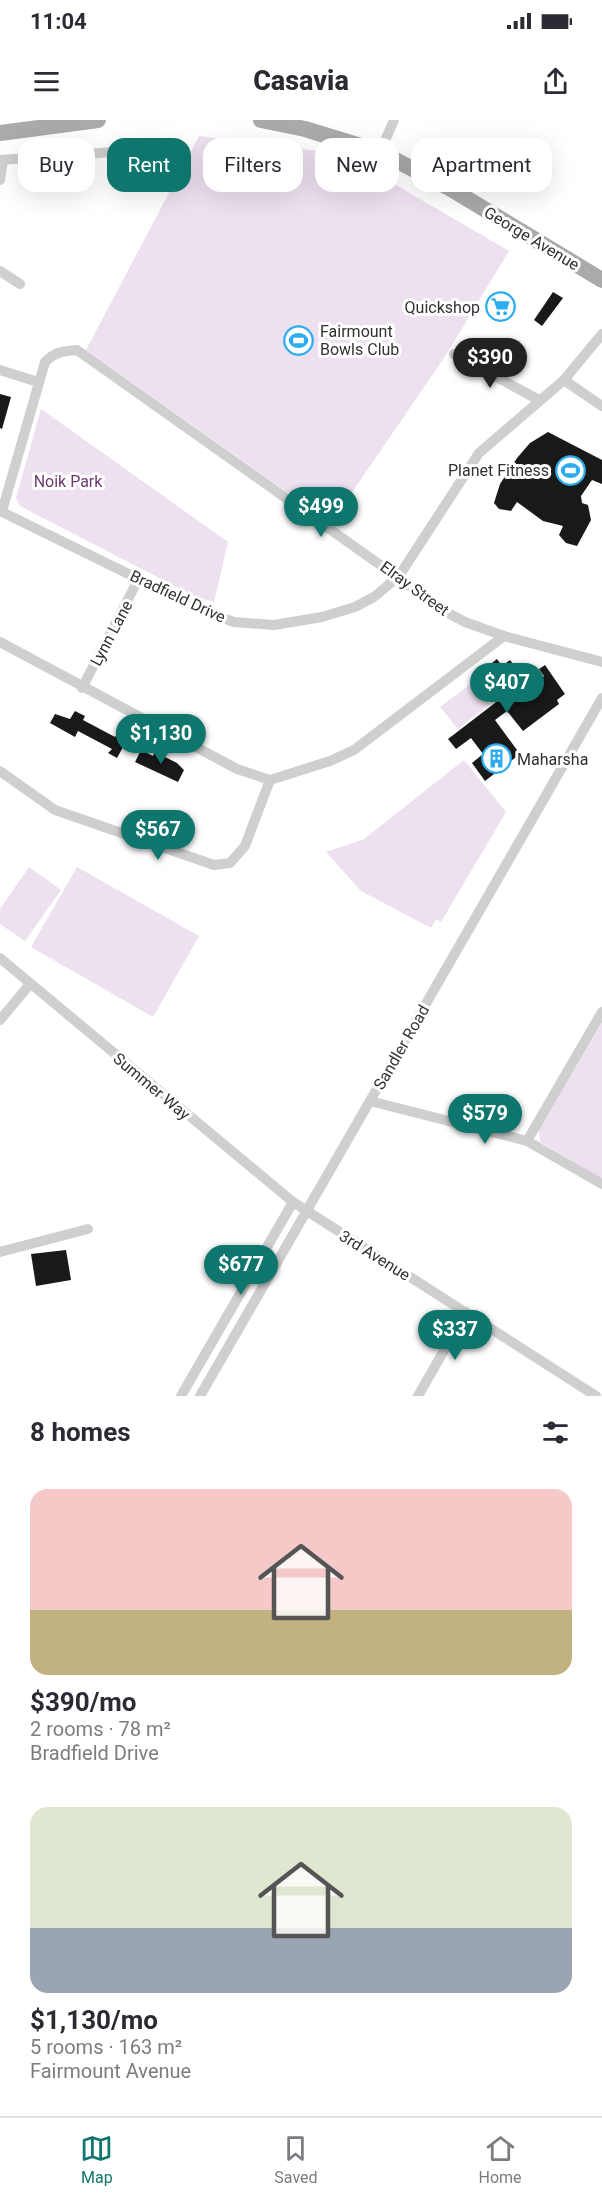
<!DOCTYPE html>
<html lang="en">
<head>
<meta charset="utf-8">
<style>
  body { margin:0; font-family:Roboto,sans-serif; background:#f7f7f7; color:#2b2b33; height:100vh; display:flex; flex-direction:column; font-size:22px; white-space:nowrap }
  * { box-sizing:border-box; margin:0 }
  p { font-size:20px; color:#7c7c81 }
  .icon { flex:none; width:33px; height:33px; fill:none; stroke:currentColor; stroke-width:2; stroke-linecap:round; stroke-linejoin:round }
  .map { position:relative; height:1276px; overflow:hidden }
  .sheet { display:flex; flex-direction:column; background:#fff; flex:1 }
  .sheet>* { flex:none }
  .guide { position:absolute; left:18px; top:18px; width:567px; height:54px; display:flex; gap:12px }
  .price { position:absolute; translate:-50% -51px; padding:0 14px; border-radius:21px; background:#0f766e; color:#fff; font-size:20px; line-height:39px; filter:drop-shadow(0 2px 3px #0008) }
  .price::after { content:''; position:absolute; left:50%; top:36px; width:18px; height:14px; margin-left:-9px; background:inherit; clip-path:polygon(0 0,100% 0,50% 100%) }
  .price.current { background:#222; color:#fff }
  ul { padding:0; list-style:none }
  li { display:grid; align-content:center; gap:12px; height:318px; padding:0 30px }
  li span { display:grid; place-items:center; height:186px; border-radius:18px; color:#555 }
  li>.icon { margin-inline-start:auto }
  span .icon { width:108px; height:108px; fill:#fffc; stroke-width:1 }
  li b { font-size:26px }
  h2 { display:flex; justify-content:space-between; align-items:center; height:72px; padding:0 30px; font-size:26px }
  .chip { padding:0 21px; border-radius:18px; background:#fff; box-shadow:0 6px 24px #0002; font-size:21px; line-height:54px }
  .chip.current { background:#0f766e; color:#fff }
  .status { display:flex; justify-content:space-between; align-items:center; height:42px; padding:0 30px; background:#fff; direction:ltr }
  .status svg { height:16px; fill:currentColor }
  header { display:flex; justify-content:space-between; align-items:center; height:78px; padding:0 30px; background:#fff; font-size:27px; font-weight:800 }
  .tab-bar { display:flex; justify-content:space-around; align-items:center; height:84px; border-top:2px solid #e1e1e2; background:#fff; font-size:16px; color:#7c7c81 }
  .tab-bar a { display:grid; justify-items:center; gap:3px }
  .tab-bar .current { color:#0f766e }
  .map>svg:first-child { display:block }
  .green { fill:#ede0ef }
  .building { fill:#191919 }
  .lines { fill:none; stroke-linecap:round; stroke-linejoin:round }
  .minor { stroke:#cfcfcf; stroke-width:10 }
  .primary { stroke:#aaa; stroke-width:16 }
  .labels { text-anchor:middle; stroke-width:6; stroke-linejoin:round; paint-order:stroke }
  .street-label { font-size:16px; fill:#323232; stroke:#fff }
  .poi-label { font-size:16px; fill:#323232; stroke:#fff; text-anchor:end }
  .park-label { font-size:16px; fill:#6e3b71; stroke:#fff }
</style>
</head>
<body>
<div class="status"><b>11:04</b><svg viewBox="0 0 49 12"><path d="M0 12V9h3v3zM5 12V6h3v6zM10 12V3h3v9zM15 12V0h3v12zM26 1h20v11H26zM47 4h2v5h-2z"/></svg></div>
<header><svg class="icon" aria-label="menu" viewBox="0 0 24 24"><path d="M4 6h16M4 12h16M4 18h16"/></svg>Casavia<svg class="icon" aria-label="share" viewBox="0 0 24 24"><path d="M12 15V3M7 8l5-5 5 5M5 13v7h14v-7"/></svg></header>
<div class="map">
<svg width="602" height="1276" viewBox="0 0 602 1276">
  <rect width="100%" height="100%" fill="#fff"/>
  <g class="green">
    <path d="M199 16 343 34 509 131 444 238 331 403 86 230Z"/>
    <path d="M41 289 228 422 214 482 196 477 20 386 16 378Z"/>
    <path d="M473 562 490 584 458 609 440 587Z"/>
    <path d="M464 640 506 692 441 802 436 799 431 808 361 771 326 732 364 719Z"/>
    <path d="M29 747 61 770 25 821 0 804V789Z"/>
    <path d="M77 747 199 816 153 897 31 827Z"/>
    <path d="M602 903V1059L540 1022 539 1010Z"/>
  </g>
  <g class="building">
    <path d="M553 172 563 178 542 206 534 200Z"/>
    <path d="M0 274 11 277 2 309 0 308Z"/>
    <path d="M548 312 602 340V364L592 360 581 376 582 383 588 385 591 400 577 426 566 423 559 415 563 406 543 401 517 382 511 391 499 389 494 383 500 364 517 338 530 323Z"/>
    <path d="M497 539 502 546 510 540 530 567 544 556 539 549 545 545 565 574 557 580 559 584 523 611 507 591 495 600 520 634 485 661 472 643 483 634 471 618 456 629 448 619 504 576 492 560 483 567 474 557Z"/>
    <path d="M75 591 85 596 83 600 115 617 118 612 128 618 117 638 108 633 112 629 78 611 75 617 50 603 55 594 70 599Z"/>
    <path d="M141 630 153 636 155 632 177 643 184 650 178 662 135 642Z"/>
    <path d="M66 1130 71 1160 36 1166 31 1134Z"/>
  </g>
  <g class="lines">
    <g class="minor">
      <path d="M380 32 394 0"/>
      <path d="M0 40 170 28"/>
      <path d="M0 60 3 40"/>
      <path d="M0 151 20 164"/>
      <path d="M454 234 539 280"/>
      <path d="M0 250 38 262"/>
      <path d="M564 260 602 286"/>
      <path d="M0 391 206 492 234 502 274 505 322 497 355 487 374 477 399 456 479 333 564 260 602 214"/>
      <path d="M2 391 45 242C55 232 63 231 77 230L448 493 465 502 504 516 602 542"/>
      <path d="M0 522 237 649 270 660 330 641 354 630 504 516"/>
      <path d="M82 568 139 458"/>
      <path d="M0 651 55 690 214 745 230 743 245 726 270 660"/>
      <path d="M0 838 293 1082 596 1276"/>
      <path d="M0 900 30 864"/>
      <path d="M370 981 527 1021 602 1064"/>
      <path d="M527 1021 602 892"/>
      <path d="M0 1132 88 1109"/>
      <path d="M181 1276 293 1082"/>
      <path d="M200 1276 602 578"/>
      <path d="M418 1276 466 1192"/>
    </g>
    <g class="primary">
      <path d="M261 0 305 9 380 32 451 69 602 160"/>
      <path d="M0 13 98 0"/>
    </g>
  </g>
  <defs>
    <symbol id="supermarket-ring" viewBox="-11 -11 22 22"><circle r="9.5" fill="#fff" stroke="#2dadf0" stroke-width="1.5"/><path d="M-6-5.5h2.5l.6 2H6L4.5 2H-2.5L-4.4-4H-6ZM-1.5 3.2a1.3 1.3 0 1 0 .1 0ZM3 3.2a1.3 1.3 0 1 0 .1 0Z" fill="#2dadf0"/></symbol>
    <symbol id="stadium-ring" viewBox="-11 -11 22 22"><circle r="9.5" fill="#fff" stroke="#2dadf0" stroke-width="1.5"/><path d="M0-5a6.5 5 0 1 0 0 10a6.5 5 0 1 0 0-10ZM-3.5-1.8h7v3.6h-7Z" fill="#2dadf0"/></symbol>
    <symbol id="building-ring" viewBox="-11 -11 22 22"><circle r="9.5" fill="#fff" stroke="#2dadf0" stroke-width="1.5"/><path d="M-4-6H4V6H1V3H-1V6H-4ZM-2.5-4.3h1.7v1.8h-1.7ZM.8-4.3h1.7v1.8H.8ZM-2.5-1h1.7V.8h-1.7ZM.8-1h1.7V.8H.8Z" fill="#2dadf0"/></symbol>
  </defs>
  <g fill-rule="evenodd">
    <use href="#supermarket-ring" x="484" y="170" width="33" height="33"/>
    <use href="#stadium-ring" x="282" y="204" width="33" height="33"/>
    <use href="#stadium-ring" x="554" y="334" width="33" height="33"/>
    <use href="#building-ring" x="480" y="622" width="33" height="33"/>
  </g>
  <g class="labels">
    <g class="street-label">
      <text transform="translate(532 118) rotate(31)" y="6">George Avenue</text>
      <text transform="translate(415 468) rotate(36)" y="6">Elray Street</text>
      <text transform="translate(178 476) rotate(25)" y="6">Bradfield Drive</text>
      <text transform="translate(111 513) rotate(-62)" y="6">Lynn Lane</text>
      <text transform="translate(401 927) rotate(-60)" y="6">Sandler Road</text>
      <text transform="translate(152 966) rotate(40)" y="6">Summer Way</text>
      <text transform="translate(375 1135) rotate(32)" y="6">3rd Avenue</text>
    </g>
    <g class="poi-label">
      <text x="480" y="193">Quickshop</text>
      <text x="320" y="217" text-anchor="start">Fairmount<tspan x="320" dy="18">Bowls Club</tspan></text>
      <text x="549" y="356">Planet Fitness</text>
      <text x="517" y="645" text-anchor="start">Maharsha</text>
    </g>
    <g class="park-label">
      <text x="68" y="367">Noik Park</text>
    </g>
  </g>
</svg>
<b class="price current" style="left:490px;top:269px">$390</b>
<b class="price" style="left:321px;top:418px">$499</b>
<b class="price" style="left:507px;top:594px">$407</b>
<b class="price" style="left:161px;top:645px">$1,130</b>
<b class="price" style="left:158px;top:741px">$567</b>
<b class="price" style="left:485px;top:1025px">$579</b>
<b class="price" style="left:241px;top:1176px">$677</b>
<b class="price" style="left:455px;top:1241px">$337</b>
<div class="guide">
<a class="chip">Buy</a>
<a class="chip current">Rent</a>
<a class="chip">Filters</a>
<a class="chip">New</a>
<a class="chip">Apartment</a>
</div>
</div>
<section class="sheet">
<h2>8 homes<svg class="icon" aria-label="filters" viewBox="0 0 24 24"><path d="M4 7h16M4 17h16"/><circle cx="9" cy="7" r="2"/><circle cx="15" cy="17" r="2"/></svg></h2>
<ul>
<li><span style="background:linear-gradient(#f6c9c9 65%,#c2b280 0)"><svg class="icon" aria-label="home" viewBox="0 0 24 24"><path d="M3 11l9-7 9 7M6 9v11h12V9"/></svg></span><div><b>$390/mo</b><p>2 rooms · 78 m²</p><p>Bradfield Drive</p></div></li>
<li><span style="background:linear-gradient(#dfe7d0 65%,#9aa5b1 0)"><svg class="icon" aria-label="home" viewBox="0 0 24 24"><path d="M3 11l9-7 9 7M6 9v11h12V9"/></svg></span><div><b>$1,130/mo</b><p>5 rooms · 163 m²</p><p>Fairmount Avenue</p></div></li>
</ul>
</section>
<nav class="tab-bar">
<a class="current"><svg class="icon" aria-label="map" viewBox="0 0 24 24"><path d="M3 6l6-2 6 2 6-2v14l-6 2-6-2-6 2zM9 4v14M15 6v14"/></svg>Map</a>
<a><svg class="icon" aria-label="saved" viewBox="0 0 24 24"><path d="M7 4h10v16l-5-4-5 4z"/></svg>Saved</a>
<a><svg class="icon" aria-label="home" viewBox="0 0 24 24"><path d="M3 11l9-7 9 7M6 9v11h12V9"/></svg>Home</a>
</nav>
</body>
</html>
